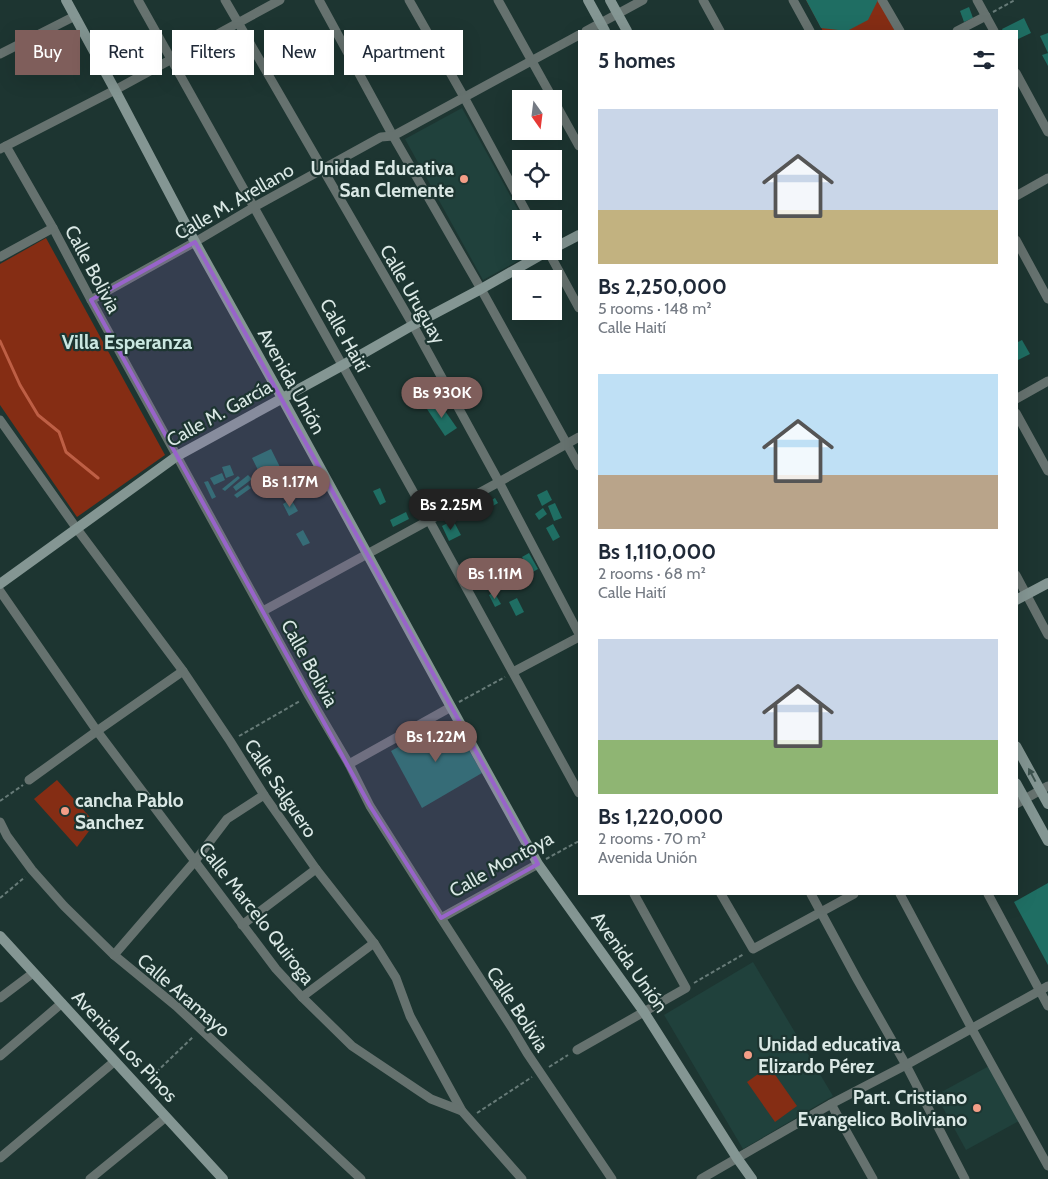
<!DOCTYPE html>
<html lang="en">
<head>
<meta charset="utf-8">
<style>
  body { margin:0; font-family:Cabin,sans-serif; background:#f6f6f7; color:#1f2937; height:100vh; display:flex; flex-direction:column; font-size:19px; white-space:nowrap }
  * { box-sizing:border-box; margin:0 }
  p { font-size:16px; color:#747a83 }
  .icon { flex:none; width:28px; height:28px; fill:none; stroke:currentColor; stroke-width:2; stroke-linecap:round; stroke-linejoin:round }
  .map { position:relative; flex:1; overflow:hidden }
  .side { position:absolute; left:578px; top:30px; width:440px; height:865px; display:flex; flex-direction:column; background:#fff; border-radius:0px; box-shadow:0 5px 20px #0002 }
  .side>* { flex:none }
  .hud { position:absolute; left:15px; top:30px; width:475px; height:45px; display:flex; gap:10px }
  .needle { width:32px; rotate:166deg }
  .tools { position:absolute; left:512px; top:90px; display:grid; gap:10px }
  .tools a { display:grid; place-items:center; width:50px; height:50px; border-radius:0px; background:#fff; box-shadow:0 5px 20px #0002; font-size:25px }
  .price { position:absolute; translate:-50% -42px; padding:0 11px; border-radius:18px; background:#7f5e5b; color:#fff; font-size:16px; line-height:32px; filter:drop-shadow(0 1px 2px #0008) }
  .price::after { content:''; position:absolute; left:50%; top:30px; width:15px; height:11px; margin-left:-8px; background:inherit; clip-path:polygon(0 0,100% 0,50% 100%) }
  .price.selected { background:#222; color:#fff }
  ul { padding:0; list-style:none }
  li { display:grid; align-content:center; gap:10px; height:265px; padding:0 20px }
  li span { display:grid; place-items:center; height:155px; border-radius:0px; color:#555 }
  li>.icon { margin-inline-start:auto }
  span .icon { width:90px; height:90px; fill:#fffc; stroke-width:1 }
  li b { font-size:21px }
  h2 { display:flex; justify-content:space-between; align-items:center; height:60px; padding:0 20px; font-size:21px }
  .chip { padding:0 18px; border-radius:0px; background:#fff; box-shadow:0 5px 20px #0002; font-size:18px; line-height:45px }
  .chip.selected { background:#7f5e5b; color:#fff }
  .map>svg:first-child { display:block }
  .built { fill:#20413c }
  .green { fill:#852d14 }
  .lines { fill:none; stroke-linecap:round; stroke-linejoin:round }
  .stream { stroke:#be5f45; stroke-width:3 }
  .building { fill:#1f6e63 }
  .path { stroke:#677b78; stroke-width:2; stroke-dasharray:4 2.5; stroke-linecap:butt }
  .street { stroke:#66726f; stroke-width:9 }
  .secondary { stroke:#849693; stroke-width:10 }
  .oneway { fill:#3c524e }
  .marked { fill:#9864ca; fill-opacity:0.2; stroke:#9864ca; stroke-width:4; stroke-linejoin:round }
  .poi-dot { fill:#f49e87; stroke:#1d3531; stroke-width:2 }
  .labels { text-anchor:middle; stroke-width:4.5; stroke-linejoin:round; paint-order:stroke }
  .poi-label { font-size:19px; font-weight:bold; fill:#dae8e5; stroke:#1d3531; text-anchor:end }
  .street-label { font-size:19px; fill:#dae8e5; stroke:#1d3531 }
  .neighbourhood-label { font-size:20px; font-weight:bold; fill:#cae7e1; stroke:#1d3531 }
</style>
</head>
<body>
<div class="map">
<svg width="1048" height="1179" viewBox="0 0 1048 1179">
  <rect width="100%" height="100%" fill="#1d3531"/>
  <g class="built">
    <path d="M462 108 523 219H521V251H536L483 280 405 139Z"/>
    <path d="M753 962 833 1096 743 1149 664 1015Z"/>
    <path d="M989 1066 1019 1121 966 1150 936 1095Z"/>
  </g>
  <g class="green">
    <path d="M806 0H878L895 31H823Z"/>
    <path d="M46 238 165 455 77 517 0 405V264Z"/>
    <path d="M57 780 95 823 77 847 34 799Z"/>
    <path d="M769 1066 797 1106 775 1122 747 1082Z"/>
  </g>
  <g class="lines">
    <path class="stream" d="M0 341 20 385 38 415 59 432 66 452 98 478"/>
  </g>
  <g class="building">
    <path d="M806 0H878L868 20 847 31 821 28Z"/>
    <path d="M969 7 973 18 964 22 960 11Z"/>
    <path d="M1024 18 1031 33 1016 40V31H1003L1002 29Z"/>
    <path d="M1048 33V66L1042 55 1048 53 1040 36Z"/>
    <path d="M1022 340 1030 354 1016 361V343Z"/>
    <path d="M420 386 425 396 418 399 413 388Z"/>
    <path d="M438 401 457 428 445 436 427 409Z"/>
    <path d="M271 449 280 467 261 476 252 458Z"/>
    <path d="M230 465 234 475 226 478 222 467Z"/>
    <path d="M222 473 225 480 214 485 210 478Z"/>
    <path d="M248 475 252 479 236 491 233 487Z"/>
    <path d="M238 476 240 478 225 491 222 489Z"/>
    <path d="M208 481 216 497 212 499 204 482Z"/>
    <path d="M248 485 251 488 237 498 234 495Z"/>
    <path d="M380 488 386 502 380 505 373 491Z"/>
    <path d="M547 490 552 500 542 506 537 495Z"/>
    <path d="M495 498 498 503 486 510 483 505Z"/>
    <path d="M291 499 298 511 289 516 283 504Z"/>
    <path d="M555 503 562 518 554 521 548 506Z"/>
    <path d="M543 508 547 514 539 520 535 514Z"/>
    <path d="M406 512 409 519 393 527 390 520Z"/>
    <path d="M453 520 461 535 449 541 442 526Z"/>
    <path d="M553 524 560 537 553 541 546 528Z"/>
    <path d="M303 530 310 543 303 546 296 534Z"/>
    <path d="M529 553 538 569 531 573 522 557Z"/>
    <path d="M494 592 501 604 495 607 489 595Z"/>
    <path d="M517 598 524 612 516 616 509 602Z"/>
    <path d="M443 722 454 724 482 773 422 808 391 751Z"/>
    <path d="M1048 883V965L1014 902Z"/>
  </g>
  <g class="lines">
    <g class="path">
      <path d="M993 12 1015 0"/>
      <path d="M459 702 505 677"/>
      <path d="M239 736 300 701"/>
      <path d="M0 801 23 785"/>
      <path d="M546 859 579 841"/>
      <path d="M0 898 25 877"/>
      <path d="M694 983 744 954"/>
      <path d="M549 1067 568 1055"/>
      <path d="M147 1081 194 1036"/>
      <path d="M477 1113 532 1077"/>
    </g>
    <g class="street">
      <path d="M138 0 429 520 579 793"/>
      <path d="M225 0 413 325 499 482 579 634"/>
      <path d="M319 0 393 136 481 289 579 466"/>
      <path d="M409 0 464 97 530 219"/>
      <path d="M498 0 553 99"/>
      <path d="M703 0 720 31"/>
      <path d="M793 0 810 31"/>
      <path d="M882 0 900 31"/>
      <path d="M977 0 994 31"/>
      <path d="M586 31 643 0"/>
      <path d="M957 31 986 16"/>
      <path d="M0 54 75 16"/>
      <path d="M1016 73 1048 132"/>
      <path d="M554 101 579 146"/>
      <path d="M6 146 53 228 91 300 309 696 349 764 370 806 441 918 512 1028 527 1053 612 1179"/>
      <path d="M0 149 115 90 280 0"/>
      <path d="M1016 196 1048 178"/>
      <path d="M1016 240 1048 299"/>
      <path d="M548 251 579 308"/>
      <path d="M0 257 53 228"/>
      <path d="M91 300 195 242 254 207 381 137 393 136 579 35"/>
      <path d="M1016 399 1048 381"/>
      <path d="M1016 413 1048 471"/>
      <path d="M0 420 77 529 183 671 230 741 264 795 316 869 374 943 396 978 410 1016 462 1111 522 1179"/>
      <path d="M1016 575 1048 635"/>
      <path d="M0 591 97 731 276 969 302 997 352 1046 431 1099 462 1111"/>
      <path d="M263 611 499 482 579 437"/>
      <path d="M513 672 579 637"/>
      <path d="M349 764 451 707"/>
      <path d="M29 780 97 731 183 671"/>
      <path d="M1016 804 1048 786"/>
      <path d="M0 822 7 836 32 870 64 906 114 955 176 1006 361 1179"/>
      <path d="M721 894 753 949 854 894"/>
      <path d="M811 894 857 979 906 1065 965 1179"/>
      <path d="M900 894 972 1029 1048 1166"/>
      <path d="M988 894 1048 1006"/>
      <path d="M441 918 538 864"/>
      <path d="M242 925 316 869"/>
      <path d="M114 955 195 861 227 819 264 795"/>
      <path d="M302 997 374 943"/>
      <path d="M0 998 33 973"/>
      <path d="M577 1050 686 988 634 894"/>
      <path d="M0 1056 62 1003"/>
      <path d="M831 1104 873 1179"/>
      <path d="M0 1158 115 1061"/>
      <path d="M90 1179 166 1117"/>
      <path d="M701 1179 831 1104 906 1065 1048 986"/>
    </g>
    <g class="secondary">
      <path d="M66 0 115 90 195 242 282 398 451 707 538 864 644 1012 737 1158 752 1179"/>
      <path d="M588 0 605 31"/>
      <path d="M610 0 627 31"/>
      <path d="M554 248 579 235"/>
      <path d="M0 584 177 456 343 365 413 325 481 289 548 251"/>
      <path d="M1016 600 1048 583"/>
      <path d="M1016 746 1048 804"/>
      <path d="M1016 783 1048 841"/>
      <path d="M0 936 223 1179"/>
    </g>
  </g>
  <defs><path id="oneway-solid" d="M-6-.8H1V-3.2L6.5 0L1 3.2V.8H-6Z" transform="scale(1.25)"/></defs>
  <use class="oneway" href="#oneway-solid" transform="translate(1032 775) rotate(-118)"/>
  <path class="marked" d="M195 242 538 864 441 918 370 806 91 300Z"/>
  <g class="poi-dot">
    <circle cx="464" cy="179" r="5"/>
    <circle cx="65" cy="811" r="5"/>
    <circle cx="748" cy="1055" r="5"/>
    <circle cx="977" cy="1108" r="5"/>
  </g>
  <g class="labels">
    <g class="poi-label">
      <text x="454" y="175">Unidad Educativa<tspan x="454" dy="22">San Clemente</tspan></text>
      <text x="75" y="807" text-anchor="start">cancha Pablo<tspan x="75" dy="22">Sanchez</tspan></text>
      <text x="758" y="1051" text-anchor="start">Unidad educativa<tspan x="758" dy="22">Elizardo Pérez</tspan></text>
      <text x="967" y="1104">Part. Cristiano<tspan x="967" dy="22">Evangelico Boliviano</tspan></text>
    </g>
    <g class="street-label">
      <text transform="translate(234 201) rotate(-30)" y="7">Calle M. Arellano</text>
      <text transform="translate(93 269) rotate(62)" y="7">Calle Bolivia</text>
      <text transform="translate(413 294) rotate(60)" y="7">Calle Uruguay</text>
      <text transform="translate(345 335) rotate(61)" y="7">Calle Haití</text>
      <text transform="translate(292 381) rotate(61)" y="7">Avenida Unión</text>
      <text transform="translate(219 413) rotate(-29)" y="7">Calle M. García</text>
      <text transform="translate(310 663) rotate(61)" y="7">Calle Bolivia</text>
      <text transform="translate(281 788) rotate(56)" y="7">Calle Salguero</text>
      <text transform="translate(501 864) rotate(-29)" y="7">Calle Montoya</text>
      <text transform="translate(257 913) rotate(52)" y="7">Calle Marcelo Quiroga</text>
      <text transform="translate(630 962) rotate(55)" y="7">Avenida Unión</text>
      <text transform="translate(184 995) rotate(41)" y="7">Calle Aramayo</text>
      <text transform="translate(518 1009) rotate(57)" y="7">Calle Bolivia</text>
      <text transform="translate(125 1046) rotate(47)" y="7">Avenida Los Pinos</text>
    </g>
    <g class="neighbourhood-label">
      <text x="127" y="349">Villa Esperanza</text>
    </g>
  </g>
</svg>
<div class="tools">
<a><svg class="needle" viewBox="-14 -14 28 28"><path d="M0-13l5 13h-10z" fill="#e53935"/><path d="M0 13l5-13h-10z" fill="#747a83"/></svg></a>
<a><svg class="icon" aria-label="locate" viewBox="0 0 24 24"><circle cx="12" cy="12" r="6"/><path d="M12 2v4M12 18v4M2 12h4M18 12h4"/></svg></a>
<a>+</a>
<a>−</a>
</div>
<b class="price" style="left:442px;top:419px">Bs 930K</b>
<b class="price" style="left:290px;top:508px">Bs 1.17M</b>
<b class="price selected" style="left:451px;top:531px">Bs 2.25M</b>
<b class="price" style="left:495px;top:600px">Bs 1.11M</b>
<b class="price" style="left:436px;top:763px">Bs 1.22M</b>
<div class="hud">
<a class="chip selected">Buy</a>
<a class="chip">Rent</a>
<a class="chip">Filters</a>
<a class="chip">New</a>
<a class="chip">Apartment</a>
</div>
<section class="side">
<h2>5 homes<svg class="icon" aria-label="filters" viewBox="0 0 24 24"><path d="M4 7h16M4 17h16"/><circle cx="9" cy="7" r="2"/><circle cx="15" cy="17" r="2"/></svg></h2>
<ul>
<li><span style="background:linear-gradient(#c9d6e8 65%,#c2b280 0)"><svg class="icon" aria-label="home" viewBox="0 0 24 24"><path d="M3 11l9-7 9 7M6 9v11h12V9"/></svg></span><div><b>Bs 2,250,000</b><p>5 rooms · 148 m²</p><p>Calle Haití</p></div></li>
<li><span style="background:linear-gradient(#bfe0f5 65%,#b9a48a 0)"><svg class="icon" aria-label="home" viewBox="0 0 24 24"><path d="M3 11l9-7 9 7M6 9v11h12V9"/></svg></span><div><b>Bs 1,110,000</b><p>2 rooms · 68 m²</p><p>Calle Haití</p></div></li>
<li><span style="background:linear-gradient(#c9d6e8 65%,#8fb573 0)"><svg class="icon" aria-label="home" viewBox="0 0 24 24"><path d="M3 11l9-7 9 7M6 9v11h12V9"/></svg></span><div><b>Bs 1,220,000</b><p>2 rooms · 70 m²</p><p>Avenida Unión</p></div></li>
</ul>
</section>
</div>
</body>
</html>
